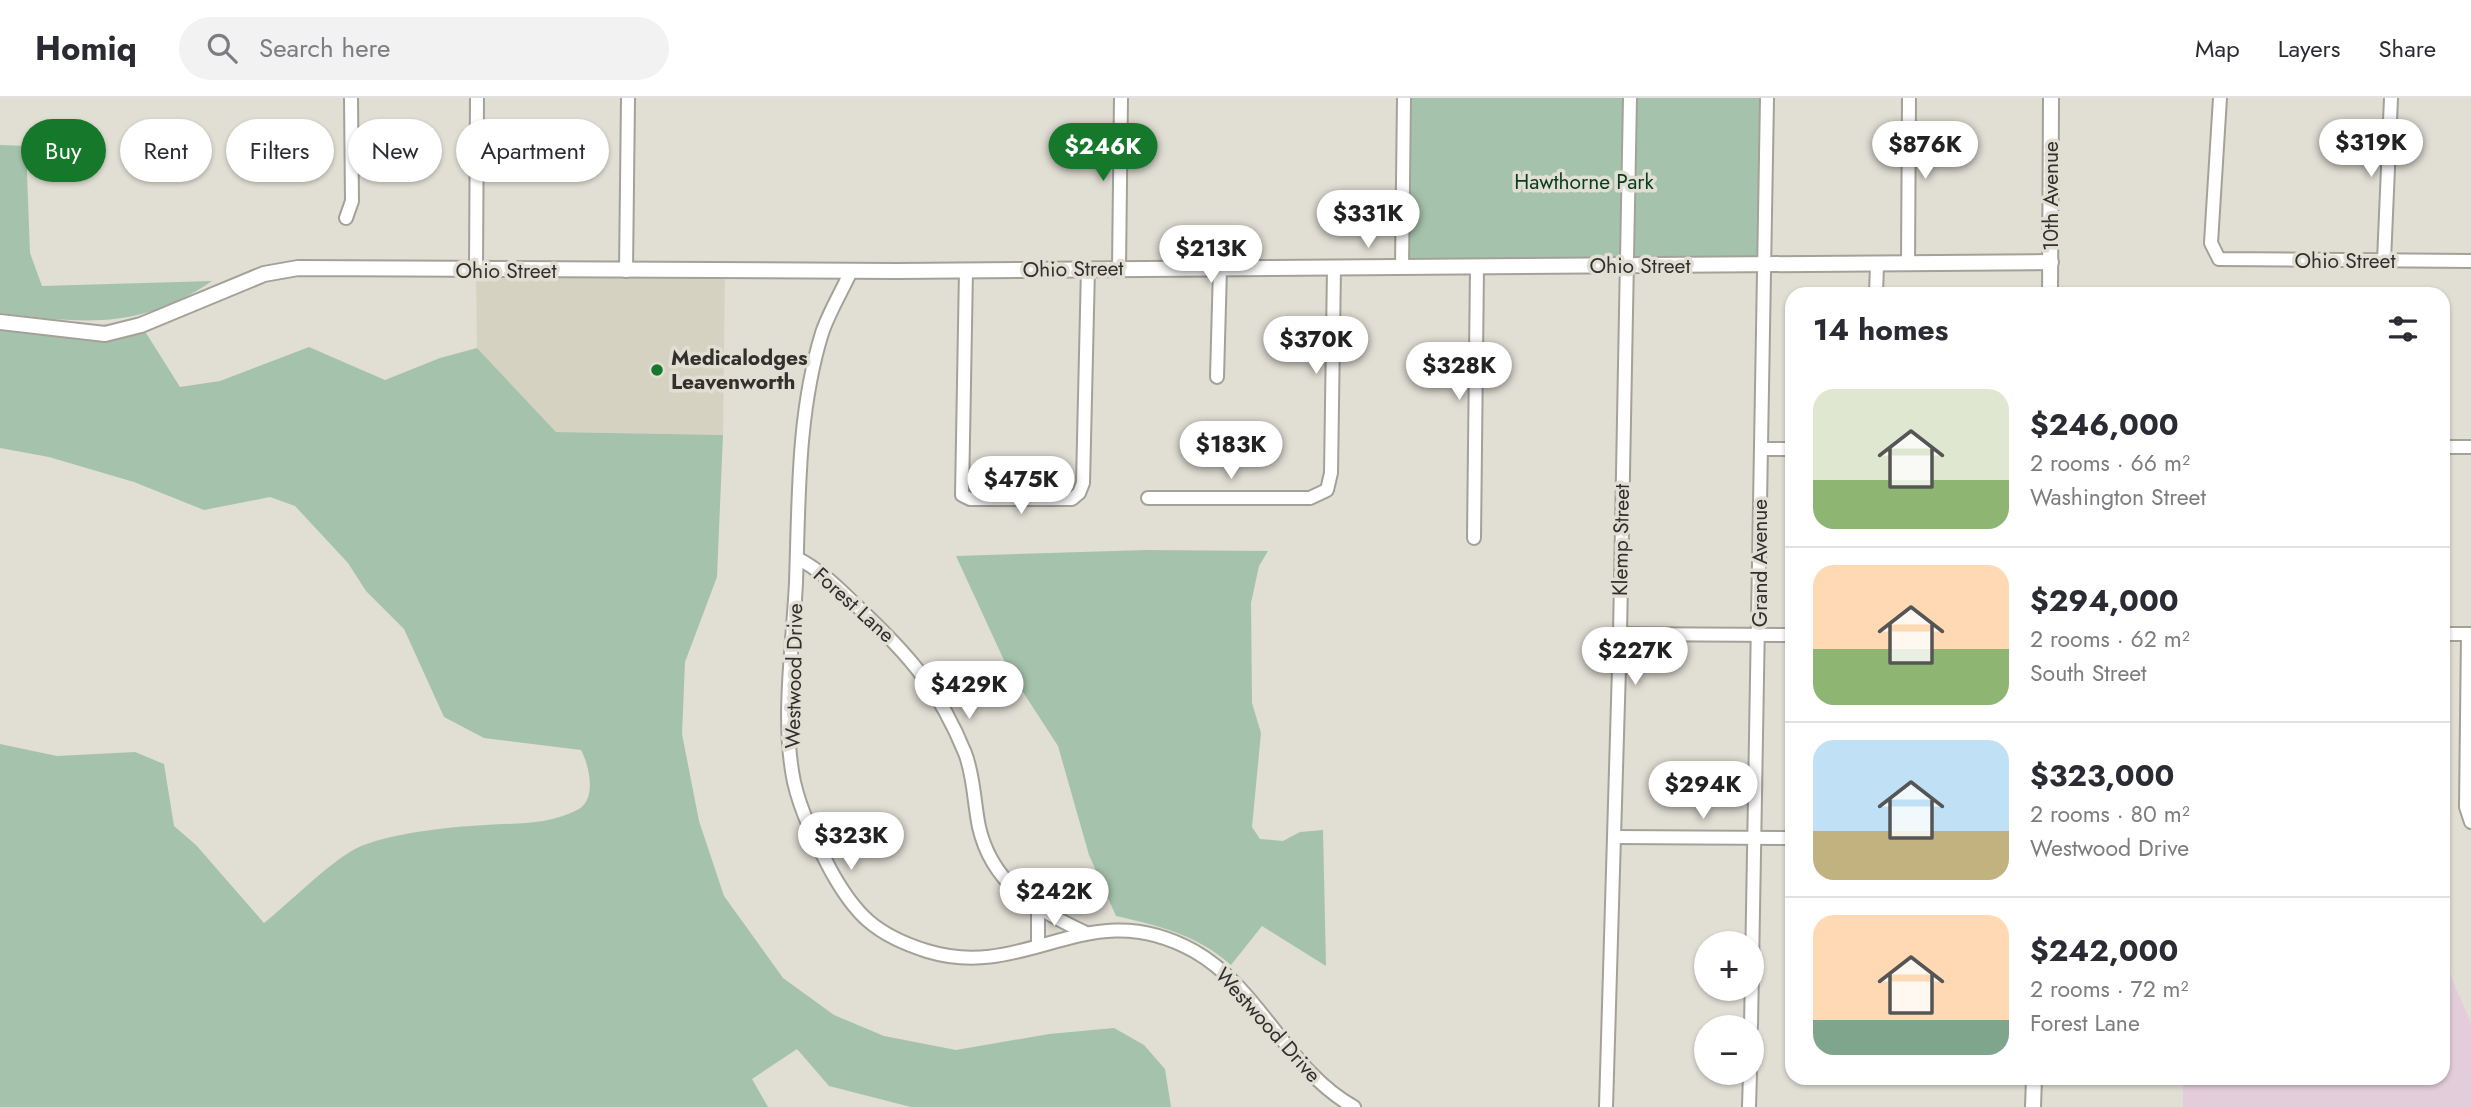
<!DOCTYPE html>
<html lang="en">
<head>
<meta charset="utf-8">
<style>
  body { margin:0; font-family:Jost,sans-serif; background:#f2f2f3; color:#2b2b33; height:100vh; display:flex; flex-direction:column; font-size:26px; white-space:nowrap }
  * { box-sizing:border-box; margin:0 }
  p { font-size:23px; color:#7c7c81 }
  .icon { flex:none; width:38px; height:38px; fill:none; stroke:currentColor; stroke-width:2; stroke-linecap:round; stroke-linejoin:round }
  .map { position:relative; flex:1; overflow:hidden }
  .drawer { position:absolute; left:1785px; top:189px; width:665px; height:798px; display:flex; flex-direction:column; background:#fff; border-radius:21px; box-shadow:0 2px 5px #0004 }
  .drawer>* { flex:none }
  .hud { position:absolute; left:21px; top:21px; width:665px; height:63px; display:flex; gap:14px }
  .controls { position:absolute; left:1694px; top:833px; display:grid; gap:14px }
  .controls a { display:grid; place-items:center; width:70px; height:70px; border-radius:50%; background:#fff; box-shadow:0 2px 5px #0004; font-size:35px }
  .price { position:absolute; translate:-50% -60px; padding:0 16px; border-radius:24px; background:#fff; color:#222; font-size:23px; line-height:46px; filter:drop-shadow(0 2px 4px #0008) }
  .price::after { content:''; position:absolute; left:50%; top:42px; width:21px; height:16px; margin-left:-10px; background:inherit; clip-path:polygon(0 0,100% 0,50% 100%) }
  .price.current { background:#16782a; color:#fff }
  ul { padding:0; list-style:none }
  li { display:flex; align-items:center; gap:21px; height:175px; padding:0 28px }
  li+li { border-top:2px solid #e1e1e2 }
  li span { display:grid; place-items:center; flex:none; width:196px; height:140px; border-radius:21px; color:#555 }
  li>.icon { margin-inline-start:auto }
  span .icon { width:84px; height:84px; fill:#fffc; stroke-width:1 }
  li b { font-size:30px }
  h2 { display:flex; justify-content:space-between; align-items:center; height:84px; padding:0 28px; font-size:30px }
  .tag { padding:0 24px; border-radius:32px; background:#fff; box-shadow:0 2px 5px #0004; font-size:24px; line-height:63px }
  .tag.current { background:#16782a; color:#fff }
  header { display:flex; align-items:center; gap:42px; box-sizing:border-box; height:98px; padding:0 35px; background:#fff; border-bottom:2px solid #e1e1e2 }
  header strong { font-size:33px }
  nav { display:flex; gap:38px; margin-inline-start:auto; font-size:24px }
  .search { width:490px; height:63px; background:#f2f2f3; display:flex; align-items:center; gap:18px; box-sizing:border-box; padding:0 24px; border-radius:38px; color:#7c7c81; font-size:26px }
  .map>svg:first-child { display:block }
  .built { fill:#d6d2c1 }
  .industrial { fill:#e4cdda }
  .green { fill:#a5c3ac }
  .water { fill:#7a9dae }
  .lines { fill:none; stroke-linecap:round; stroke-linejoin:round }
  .minor-casing { stroke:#a4a198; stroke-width:16 }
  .tertiary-casing { stroke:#a4a198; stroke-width:18 }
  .minor { stroke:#fff; stroke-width:12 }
  .tertiary { stroke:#fff; stroke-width:14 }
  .poi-dot { fill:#16782a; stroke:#e1ded4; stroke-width:2.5 }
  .labels { text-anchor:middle; stroke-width:7; stroke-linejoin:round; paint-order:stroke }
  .park-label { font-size:21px; fill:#073c1e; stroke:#e1ded4 }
  .street-label { font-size:21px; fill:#31302c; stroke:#e1ded4 }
  .poi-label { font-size:21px; font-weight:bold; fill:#31302c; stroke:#e1ded4; text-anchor:start }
</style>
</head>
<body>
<header>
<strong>Homiq</strong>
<div class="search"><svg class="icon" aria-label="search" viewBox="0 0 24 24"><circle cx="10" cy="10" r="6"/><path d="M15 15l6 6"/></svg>Search here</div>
<nav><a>Map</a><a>Layers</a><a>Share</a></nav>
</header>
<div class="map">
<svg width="2471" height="1009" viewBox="0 0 2471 1009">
  <rect width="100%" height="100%" fill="#e1ded4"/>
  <path class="built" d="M476 173H725L723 337 556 334 477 250Z"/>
  <path class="industrial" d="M2443 860 2471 925V1009H2183V980H2443Z"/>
  <g class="green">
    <path d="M1404 0H1767L1763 167 1402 169Z"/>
    <path d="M0 47 26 48 30 155 42 188 212 183C139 233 82 225 0 215Z"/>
    <path d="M0 224 72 233 141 227 180 289 220 283 309 249 385 282 440 260 477 250 556 334 723 337 717 479 685 564 682 636 699 723 724 798 783 880 834 917 884 938 956 952 1049 936 1114 930 1144 947 1165 971 1171 1009H911L829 988 797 951 752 981 768 1009H0V646L57 658 135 654 164 666 174 728 196 747 264 825C288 806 330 764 355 751 387 735 449 729 485 727 517 725 550 727 579 711 597 700 589 667 581 652L484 640 444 619 404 531 366 493 348 465 295 408 270 399 204 412 134 384 49 359 0 350Z"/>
    <path d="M1147 452 1268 453 1259 468 1251 505 1252 605 1261 635 1252 729 1260 741 1283 743 1300 734 1323 732 1326 868 1262 828 1231 867C1196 836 1159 828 1116 818L1089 757 1058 648 1008 571 956 458Z"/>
  </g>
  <path class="water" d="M989 361 1017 363 1016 379 988 378Z"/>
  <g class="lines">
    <defs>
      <g id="minor">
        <path d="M2220 0 2211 145 2219 161 2471 163"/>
        <path d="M346 120 352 103 351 0"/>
        <path d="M2384 163 2391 0"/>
        <path d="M1908 166 1909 0"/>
        <path d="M1402 169 1404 0"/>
        <path d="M1119 170 1121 0"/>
        <path d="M966 172 962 397 970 401H1072L1079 395 1083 385 1088 170"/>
        <path d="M476 173 477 0"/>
        <path d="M626 173 628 0"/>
        <path d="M851 173C842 193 829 214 822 235 797 316 799 401 796 484 793 549 781 621 794 684 801 715 816 744 830 771 855 817 876 837 927 853 1028 884 1088 794 1194 853 1261 891 1287 972 1354 1009"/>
        <path d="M1876 196 1877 167"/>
        <path d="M1217 279 1220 170"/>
        <path d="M2443 349H2471"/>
        <path d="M1761 351H1792"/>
        <path d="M1148 400H1310L1327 392 1331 375 1334 170"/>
        <path d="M1474 440 1477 169"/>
        <path d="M797 460C822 473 839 491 859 510 909 557 939 591 965 655 974 678 974 705 979 729 992 786 1035 811 1084 834"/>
        <path d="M1620 536 1792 537"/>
        <path d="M2443 536H2471"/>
        <path d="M2468 536 2466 709 2471 724"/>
        <path d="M1615 739 1792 740"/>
        <path d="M1038 848V813"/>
        <path d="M1751 929 1767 0"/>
        <path d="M1606 1009 1620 536 1630 0"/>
        <path d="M1749 1009 1750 975"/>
      </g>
      <g id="tertiary">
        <path d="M2050 196 2051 0"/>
        <path d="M0 224 105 236 141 227 264 176 298 170 897 173 2051 164"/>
        <path d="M2033 1009 2034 980"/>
      </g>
    </defs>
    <use href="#minor" class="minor-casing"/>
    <use href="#tertiary" class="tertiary-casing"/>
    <use href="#minor" class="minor"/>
    <use href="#tertiary" class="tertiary"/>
  </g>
  <circle class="poi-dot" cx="657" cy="272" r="7"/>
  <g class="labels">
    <g class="park-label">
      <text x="1584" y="91">Hawthorne Park</text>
    </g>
    <g class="street-label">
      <text transform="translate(2051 98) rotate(-90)" y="7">10th Avenue</text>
      <text x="2345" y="170">Ohio Street</text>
      <text x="1640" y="175">Ohio Street</text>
      <text transform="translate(1073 171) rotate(-1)" y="7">Ohio Street</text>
      <text x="506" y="180">Ohio Street</text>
      <text transform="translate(1621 442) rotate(-89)" y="7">Klemp Street</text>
      <text transform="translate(1760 465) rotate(-90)" y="7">Grand Avenue</text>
      <text transform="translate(854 507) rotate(42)" y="7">Forest Lane</text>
      <text transform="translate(794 578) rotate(-89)" y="7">Westwood Drive</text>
      <text transform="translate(1268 927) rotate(48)" y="7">Westwood Drive</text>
    </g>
    <g class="poi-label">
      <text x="671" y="267">Medicalodges<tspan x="671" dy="24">Leavenworth</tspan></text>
    </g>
  </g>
</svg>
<div class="controls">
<a>+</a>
<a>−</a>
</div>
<b class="price" style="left:2371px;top:81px">$319K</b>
<b class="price" style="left:1925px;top:83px">$876K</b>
<b class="price current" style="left:1103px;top:85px">$246K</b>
<b class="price" style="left:1368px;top:152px">$331K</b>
<b class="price" style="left:1211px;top:187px">$213K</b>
<b class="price" style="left:1316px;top:278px">$370K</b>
<b class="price" style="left:1459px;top:304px">$328K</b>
<b class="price" style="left:1231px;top:383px">$183K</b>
<b class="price" style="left:1021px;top:418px">$475K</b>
<b class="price" style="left:1635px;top:589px">$227K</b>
<b class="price" style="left:969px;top:623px">$429K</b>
<b class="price" style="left:1703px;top:723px">$294K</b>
<b class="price" style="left:851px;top:774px">$323K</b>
<b class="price" style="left:1054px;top:830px">$242K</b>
<div class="hud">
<a class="tag current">Buy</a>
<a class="tag">Rent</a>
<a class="tag">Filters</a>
<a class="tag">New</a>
<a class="tag">Apartment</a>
</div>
<section class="drawer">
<h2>14 homes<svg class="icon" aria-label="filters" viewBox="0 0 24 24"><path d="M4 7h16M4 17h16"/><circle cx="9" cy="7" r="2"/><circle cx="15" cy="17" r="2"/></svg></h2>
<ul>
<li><span style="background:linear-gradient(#dfe7d0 65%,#8fb573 0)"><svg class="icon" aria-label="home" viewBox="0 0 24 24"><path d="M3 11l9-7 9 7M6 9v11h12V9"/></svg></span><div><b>$246,000</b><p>2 rooms · 66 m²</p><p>Washington Street</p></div></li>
<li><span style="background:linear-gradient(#ffd9b3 60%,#8fb573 0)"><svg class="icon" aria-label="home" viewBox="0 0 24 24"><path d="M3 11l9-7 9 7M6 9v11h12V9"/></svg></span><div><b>$294,000</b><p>2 rooms · 62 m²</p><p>South Street</p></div></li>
<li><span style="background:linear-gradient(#bfe0f5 65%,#c2b280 0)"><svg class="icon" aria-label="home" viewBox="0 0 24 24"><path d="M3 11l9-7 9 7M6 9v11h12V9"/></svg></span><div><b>$323,000</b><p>2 rooms · 80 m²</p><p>Westwood Drive</p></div></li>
<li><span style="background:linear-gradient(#ffd9b3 75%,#7fa58c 0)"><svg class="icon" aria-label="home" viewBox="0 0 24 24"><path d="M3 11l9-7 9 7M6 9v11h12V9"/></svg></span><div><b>$242,000</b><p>2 rooms · 72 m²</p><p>Forest Lane</p></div></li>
</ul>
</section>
</div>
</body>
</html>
